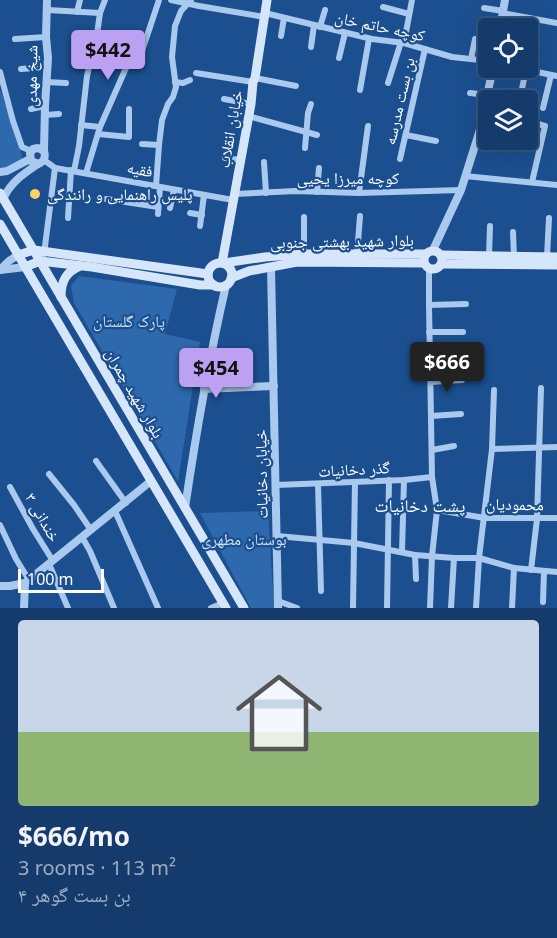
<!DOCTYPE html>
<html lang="en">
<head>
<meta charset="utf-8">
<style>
  body { margin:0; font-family:"Noto Sans","Noto Naskh Arabic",sans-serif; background:#1d4271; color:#f1f3f6; height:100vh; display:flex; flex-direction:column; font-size:22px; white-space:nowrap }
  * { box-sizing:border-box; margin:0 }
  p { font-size:20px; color:#9dadc1 }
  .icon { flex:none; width:33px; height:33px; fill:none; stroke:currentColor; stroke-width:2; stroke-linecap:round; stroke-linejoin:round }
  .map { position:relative; height:608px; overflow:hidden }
  .side { display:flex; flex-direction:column; background:#143b6b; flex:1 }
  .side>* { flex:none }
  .buttons { position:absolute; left:478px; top:18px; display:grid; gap:12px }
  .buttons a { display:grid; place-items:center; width:60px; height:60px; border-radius:6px; background:#143b6b; box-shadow:0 6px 24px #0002,0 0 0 2px #33557e; font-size:30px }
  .scale { position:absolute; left:18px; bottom:15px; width:86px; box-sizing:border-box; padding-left:6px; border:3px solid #fff; border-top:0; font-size:16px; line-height:21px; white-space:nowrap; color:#fff; -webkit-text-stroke:4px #1b4f8f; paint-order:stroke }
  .price { position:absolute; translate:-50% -51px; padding:0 14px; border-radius:6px; background:#bca0f2; color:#111; font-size:20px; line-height:39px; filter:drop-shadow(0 2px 3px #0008) }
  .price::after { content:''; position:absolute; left:50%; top:36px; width:18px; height:14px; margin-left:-9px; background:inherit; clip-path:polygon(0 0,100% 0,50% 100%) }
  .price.current { background:#222; color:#fff }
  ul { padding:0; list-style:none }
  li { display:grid; align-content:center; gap:12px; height:318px; padding:0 18px }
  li+li { border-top:2px solid #33557e }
  li span { display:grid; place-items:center; height:186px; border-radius:6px; color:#555 }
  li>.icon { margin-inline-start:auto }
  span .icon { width:108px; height:108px; fill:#fffc; stroke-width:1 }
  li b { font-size:26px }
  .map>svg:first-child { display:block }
  .green { fill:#2e69ad }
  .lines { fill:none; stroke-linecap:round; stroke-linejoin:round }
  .minor { stroke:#a9c9ee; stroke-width:6 }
  .tertiary { stroke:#a9c9ee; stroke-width:8 }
  .secondary { stroke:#d6e6fa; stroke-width:9 }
  .poi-dot { fill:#ffd166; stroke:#1b4f8f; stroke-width:2 }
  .labels { text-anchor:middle; stroke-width:4.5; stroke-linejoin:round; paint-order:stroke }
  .street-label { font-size:16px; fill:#fff; stroke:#1b4f8f }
  .poi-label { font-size:16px; fill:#fff; stroke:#1b4f8f; text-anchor:start }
  .park-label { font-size:16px; fill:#cfe3fa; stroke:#1b4f8f }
  .neighbourhood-label { font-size:18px; fill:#fff; stroke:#1b4f8f }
</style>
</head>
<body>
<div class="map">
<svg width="557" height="608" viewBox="0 0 557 608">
  <rect width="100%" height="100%" fill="#1b4f8f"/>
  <g class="green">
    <path d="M0 91H1L23 159C16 163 8 168 0 168Z"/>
    <path d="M79 276 177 289 165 334 200 342 178 481 74 303 71 286Z"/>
    <path d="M268 511 274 608H251L200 513Z"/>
  </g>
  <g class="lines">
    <g class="minor">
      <path d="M171 0 199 6 265 17"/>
      <path d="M383 7 409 14"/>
      <path d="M484 8 503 11"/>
      <path d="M48 10 100 13"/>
      <path d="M77 12 80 0"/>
      <path d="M265 13 372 39 404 43 452 57 489 61"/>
      <path d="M502 13 557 23"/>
      <path d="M320 27 325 10"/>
      <path d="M281 36 284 18"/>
      <path d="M15 39 46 37"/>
      <path d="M404 43 412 0"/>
      <path d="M311 47 314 25"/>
      <path d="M111 49 138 58"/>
      <path d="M339 58 345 33"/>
      <path d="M471 59 475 39"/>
      <path d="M518 68 557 76"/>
      <path d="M21 69 47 67"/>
      <path d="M0 72 13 121 22 147 31 151"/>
      <path d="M196 73 253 82"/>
      <path d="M255 78 296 86"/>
      <path d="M46 82 66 83"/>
      <path d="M175 82 183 83 190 80"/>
      <path d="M388 83 401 42"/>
      <path d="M360 90 369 39"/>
      <path d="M470 93 487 95"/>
      <path d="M521 94 526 69"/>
      <path d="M224 99 251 104"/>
      <path d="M543 108 551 75"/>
      <path d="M31 109 45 106"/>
      <path d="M45 115 59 114"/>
      <path d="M248 116 317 135"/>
      <path d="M528 121 545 126 532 182"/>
      <path d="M81 125 100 127"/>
      <path d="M98 134 129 137V109"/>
      <path d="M406 135 436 141"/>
      <path d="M142 144 159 145"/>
      <path d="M475 144 502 149"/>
      <path d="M305 148 308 113 311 104"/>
      <path d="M225 158 240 160"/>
      <path d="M400 159 425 49"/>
      <path d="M44 160 55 168 233 200"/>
      <path d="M264 162 266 193"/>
      <path d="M74 171 79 146 87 76 97 34 100 13 105 0"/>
      <path d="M86 173 100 127 126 68C131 61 138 59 142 51L159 0"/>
      <path d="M465 176 557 185"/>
      <path d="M156 186 159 145 162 120 168 104 173 97 176 87 172 57 175 26 181 11 191 0"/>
      <path d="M317 192 319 168"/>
      <path d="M359 193 368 126"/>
      <path d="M234 194 295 191 359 193 461 190"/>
      <path d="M106 199 158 207"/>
      <path d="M170 208 174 190"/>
      <path d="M190 213 202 215"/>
      <path d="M158 214 160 187"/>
      <path d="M304 217V254"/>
      <path d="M68 218 71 170"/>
      <path d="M200 226 204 195"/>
      <path d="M513 232 514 257"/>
      <path d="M44 254 55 168"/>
      <path d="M357 255 360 216"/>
      <path d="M489 256 490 226"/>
      <path d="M547 257 549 218"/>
      <path d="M429 269V305L432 477 437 510 432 556 430 608"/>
      <path d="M429 305 466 304"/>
      <path d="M429 332H463"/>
      <path d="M430 355 457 354"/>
      <path d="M431 382 462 380"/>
      <path d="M431 416 461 414"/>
      <path d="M492 449 557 447"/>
      <path d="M432 450 454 446"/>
      <path d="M96 461 126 503"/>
      <path d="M49 474 74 505 91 530"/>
      <path d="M318 484 321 591"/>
      <path d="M276 485 404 480 432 477"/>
      <path d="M10 487 33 529 53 561"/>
      <path d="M437 510 485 518H557"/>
      <path d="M115 511 158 608"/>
      <path d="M0 525 16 559 29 580"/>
      <path d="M277 536 354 543 415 555 454 558H479L514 568 557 572"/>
      <path d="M82 537 90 551 114 608"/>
      <path d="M402 552 404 480"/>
      <path d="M415 555 416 579"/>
      <path d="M49 564 68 608"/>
      <path d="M531 570 537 519 541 388"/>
      <path d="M278 601 297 608"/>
      <path d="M543 602 544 571"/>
      <path d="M211 608 223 603"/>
      <path d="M353 608 355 482"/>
      <path d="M387 608 389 480"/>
      <path d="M451 608 454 558"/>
      <path d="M476 608 479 558 492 449 494 390"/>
      <path d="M512 608 514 568"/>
    </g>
    <g class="tertiary">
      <path d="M500 28 505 0"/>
      <path d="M44 151 38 148 33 149 30 153 31 161 38 164C44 162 46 157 44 151L45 106 48 58 46 37 47 0"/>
      <path d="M0 172 7 171 30 159"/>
      <path d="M3 199C11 182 23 174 38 164"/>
      <path d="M433 250 461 190 479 133 493 68"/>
      <path d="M271 267 278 608"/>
      <path d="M0 270 25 267"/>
      <path d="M0 270 9 261 18 255"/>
      <path d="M204 389 274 386"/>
      <path d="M185 508C196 433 209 359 226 285"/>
      <path d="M0 586H10L25 583 151 481"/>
      <path d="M24 608 25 583"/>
    </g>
    <g class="secondary">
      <path d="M0 193 244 608"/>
      <path d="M0 224 226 608"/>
      <circle cx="433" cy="260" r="9"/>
      <path d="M18 255 34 250 208 274"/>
      <path d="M441 255 557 257"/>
      <circle cx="220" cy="275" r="12"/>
      <path d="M222 263 251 104 253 82 255 78 267 0"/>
      <path d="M224 263 265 257 304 254H425"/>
      <path d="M441 264 557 265"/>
      <path d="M25 267 40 261 92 267 200 285H214"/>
      <path d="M231 278 249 271 297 262 424 263"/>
      <path d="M61 297C61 281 66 272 80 266"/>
    </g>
  </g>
  <circle class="poi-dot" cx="35" cy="194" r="6"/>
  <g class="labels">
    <g class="street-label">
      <text transform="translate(380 26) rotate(12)" y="6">کوچه حاتم خان</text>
      <text transform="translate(31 76) rotate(-89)" y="6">شیخ مهدی</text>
      <text transform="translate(399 101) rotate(-77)" y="6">بن بست مدرسه</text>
      <text transform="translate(230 129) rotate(-80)" y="6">خیابان انقلاب</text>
      <text transform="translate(140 169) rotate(11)" y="6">فقیه</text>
      <text x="348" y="184">کوچه میرزا یحیی</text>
      <text transform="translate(342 241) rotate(-1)" y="6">بلوار شهید بهشتی جنوبی</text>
      <text transform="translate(135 393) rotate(60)" y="6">بلوار شهید چمران</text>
      <text transform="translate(354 469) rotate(-3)" y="6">گذر دخانیات</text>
      <text transform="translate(261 474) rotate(-91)" y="6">خیابان دخانیات</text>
      <text transform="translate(515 504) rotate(1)" y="6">محمودیان</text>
      <text transform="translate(43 517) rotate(60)" y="6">خندانی ۳</text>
    </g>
    <g class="poi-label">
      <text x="47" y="200">پلیس راهنمایی و رانندگی</text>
    </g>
    <g class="park-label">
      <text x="129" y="327">پارک گلستان</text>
      <text x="244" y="545">بوستان مطهری</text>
    </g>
    <g class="neighbourhood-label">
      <text x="420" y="512">پشت دخانیات</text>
    </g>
  </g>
</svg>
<div class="buttons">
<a><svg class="icon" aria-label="locate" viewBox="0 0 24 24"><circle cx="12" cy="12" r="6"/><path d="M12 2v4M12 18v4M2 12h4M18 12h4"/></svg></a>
<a><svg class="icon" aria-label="layers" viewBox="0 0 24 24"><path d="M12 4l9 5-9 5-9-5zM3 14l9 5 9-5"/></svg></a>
</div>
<div class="scale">100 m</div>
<b class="price" style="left:108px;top:81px">$442</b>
<b class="price current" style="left:447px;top:393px">$666</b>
<b class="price" style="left:216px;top:399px">$454</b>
</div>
<section class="side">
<ul>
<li><span style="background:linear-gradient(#c9d6e8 60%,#8fb573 0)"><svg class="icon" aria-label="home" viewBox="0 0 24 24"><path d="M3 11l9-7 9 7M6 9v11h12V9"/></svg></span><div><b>$666/mo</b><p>3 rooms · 113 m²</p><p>بن بست گوهر ۴</p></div></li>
</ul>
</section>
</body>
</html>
